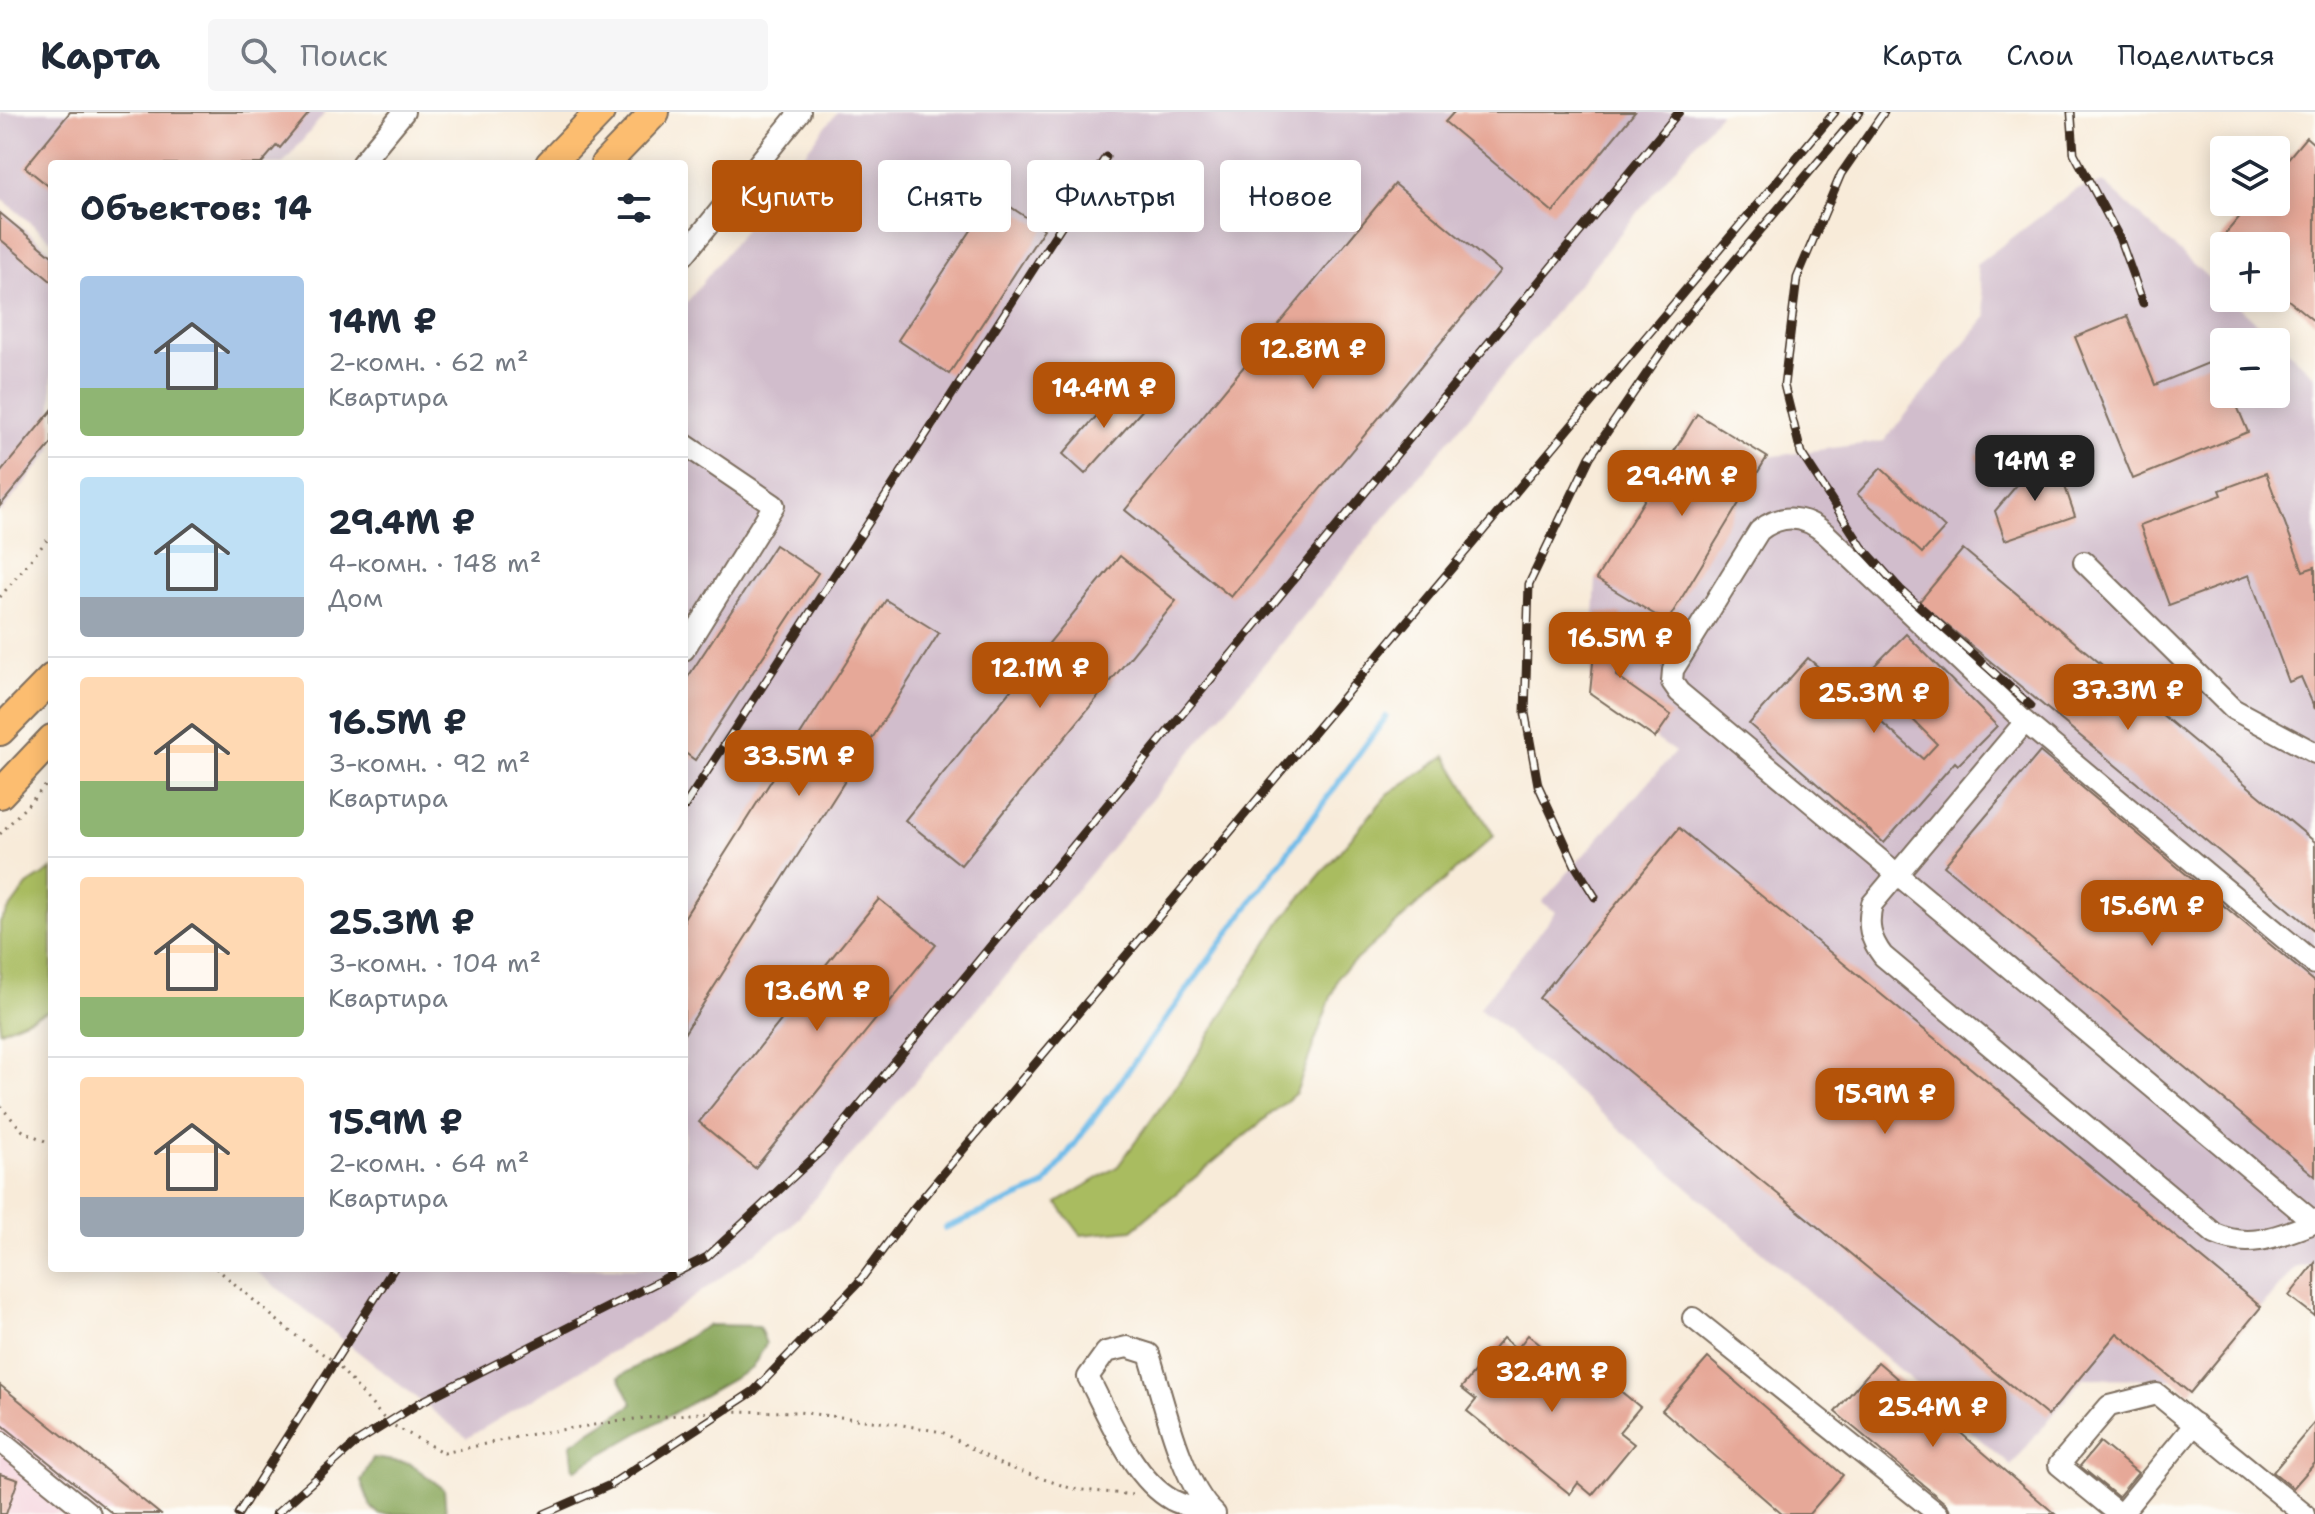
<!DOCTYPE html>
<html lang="ru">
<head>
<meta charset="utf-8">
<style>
  body { margin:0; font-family:"Shantell Sans",sans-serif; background:#f6f6f7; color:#1f2937; height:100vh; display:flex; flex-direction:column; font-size:30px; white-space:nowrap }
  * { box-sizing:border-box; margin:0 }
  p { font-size:26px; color:#747a83 }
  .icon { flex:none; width:44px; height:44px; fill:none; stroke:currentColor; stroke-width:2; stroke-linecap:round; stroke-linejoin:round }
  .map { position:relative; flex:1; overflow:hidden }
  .panel { position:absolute; left:48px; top:48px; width:640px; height:1112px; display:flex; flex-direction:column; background:#fff; border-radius:8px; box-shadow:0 4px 20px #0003 }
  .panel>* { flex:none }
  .top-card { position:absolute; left:712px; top:48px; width:760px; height:72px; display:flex; gap:16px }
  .controls { position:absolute; left:2210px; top:24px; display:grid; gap:16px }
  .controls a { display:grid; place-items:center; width:80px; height:80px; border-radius:8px; background:#fff; box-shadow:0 4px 20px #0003; font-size:40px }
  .price { position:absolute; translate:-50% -68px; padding:0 18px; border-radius:16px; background:#b45309; color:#fff; font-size:26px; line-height:52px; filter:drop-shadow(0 2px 4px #0008) }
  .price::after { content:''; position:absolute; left:50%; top:48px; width:24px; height:18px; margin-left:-12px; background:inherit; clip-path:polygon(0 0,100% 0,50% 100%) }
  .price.on { background:#222; color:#fff }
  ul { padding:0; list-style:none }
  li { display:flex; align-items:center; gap:24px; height:200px; padding:0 32px }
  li+li { border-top:2px solid #e0e1e3 }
  li span { display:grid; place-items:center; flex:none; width:224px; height:160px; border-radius:8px; color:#555 }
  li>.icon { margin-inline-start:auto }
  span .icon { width:96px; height:96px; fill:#fffc; stroke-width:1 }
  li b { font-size:34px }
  h2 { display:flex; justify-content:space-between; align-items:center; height:96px; padding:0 32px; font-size:34px }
  .tag { padding:0 28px; border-radius:8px; background:#fff; box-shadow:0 4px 20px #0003; font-size:28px; line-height:72px }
  .tag.on { background:#b45309; color:#fff }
  header { display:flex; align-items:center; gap:48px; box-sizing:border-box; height:112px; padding:0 40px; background:#fff; border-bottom:2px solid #e0e1e3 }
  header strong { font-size:38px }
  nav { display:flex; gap:44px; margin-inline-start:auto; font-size:28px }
  .search { width:560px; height:72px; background:#f6f6f7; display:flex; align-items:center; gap:20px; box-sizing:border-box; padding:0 28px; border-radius:8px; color:#747a83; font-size:30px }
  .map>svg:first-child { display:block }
  .built { fill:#f5cfdb }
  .industrial { fill:#d1bdcc; fill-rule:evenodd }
  .green { fill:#a9bc60; stroke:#72733f; stroke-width:2 }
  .forest { fill:#86a456; stroke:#60673a; stroke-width:2 }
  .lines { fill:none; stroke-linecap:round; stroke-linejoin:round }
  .stream { stroke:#70bce9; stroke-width:6 }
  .building { fill:#e6a898 }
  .minor-casing { stroke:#7d6e5f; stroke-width:24 }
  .highway-casing { stroke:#7d6e5f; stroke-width:32 }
  .path { stroke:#7d6e5f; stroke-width:3; stroke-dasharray:2 6; stroke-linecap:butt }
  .minor { stroke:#fff; stroke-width:20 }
  .highway { stroke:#fcbd6f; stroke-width:28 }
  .rail-casing { stroke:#3b2a1e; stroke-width:9 }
  .rail { stroke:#fdfcf7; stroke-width:6; stroke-dasharray:18; stroke-linecap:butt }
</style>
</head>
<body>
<header>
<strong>Карта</strong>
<div class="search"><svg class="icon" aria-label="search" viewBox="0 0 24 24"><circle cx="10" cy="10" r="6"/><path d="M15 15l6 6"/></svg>Поиск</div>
<nav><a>Карта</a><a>Слои</a><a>Поделиться</a></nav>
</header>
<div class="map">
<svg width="2315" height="1402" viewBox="0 0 2315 1402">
  <rect width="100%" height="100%" fill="#fdfcf7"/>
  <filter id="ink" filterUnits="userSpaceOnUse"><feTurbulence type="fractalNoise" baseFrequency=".0125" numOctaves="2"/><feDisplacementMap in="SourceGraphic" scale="16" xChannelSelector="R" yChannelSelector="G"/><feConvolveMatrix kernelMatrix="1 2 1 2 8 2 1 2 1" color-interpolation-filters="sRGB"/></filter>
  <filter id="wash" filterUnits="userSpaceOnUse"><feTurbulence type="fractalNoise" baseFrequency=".006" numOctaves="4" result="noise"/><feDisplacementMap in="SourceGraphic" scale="32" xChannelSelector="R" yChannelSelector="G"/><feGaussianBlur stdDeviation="1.8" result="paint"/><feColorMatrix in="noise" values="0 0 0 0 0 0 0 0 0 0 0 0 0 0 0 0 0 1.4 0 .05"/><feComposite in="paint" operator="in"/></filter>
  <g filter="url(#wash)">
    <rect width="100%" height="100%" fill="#f8ebd9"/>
    <path class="built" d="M0 1273 160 1402H0Z"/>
    <g class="industrial">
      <path d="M0 0H326L283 52H52V129L0 85Z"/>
      <path d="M837 0H1721L997 874 790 1115 650 1217 467 1326 252 1156H684V194Z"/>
      <path d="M2104 71 2224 180V186H2230L2315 264V1152L2295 1156 2190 1281 2173 1267 2083 1266 2011 1354 1479 896 1556 800 1542 790 1675 640 1590 581 1596 467 1697 302 1767 345 1884 329 1987 204 1976 153 2075 78ZM2224 230H2276V282H2224Z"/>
      <path d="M0 97 52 140V338L0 401Z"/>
    </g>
    <g class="green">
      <path d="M1446 644 1494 724 1339 863 1296 981 1132 1118 1081 1123 1057 1091 1118 1054 1191 953 1281 809 1388 682Z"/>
      <path d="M52 757V897L0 919V810L27 773Z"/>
    </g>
    <g class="forest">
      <path d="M708 1213 759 1214 766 1232 752 1256 574 1358 571 1332 633 1292 619 1265Z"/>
      <path d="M373 1346 409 1351 444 1377 446 1402H379L371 1395 361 1369Z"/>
    </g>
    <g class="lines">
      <path class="stream" d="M945 1116 1044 1074 1386 605"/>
    </g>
    <g id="blocks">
      <g class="building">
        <path d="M70 0H310L280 36 277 33 261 52H52V77L25 55Z"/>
        <path d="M1454 0H1635L1553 100 1445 10Z"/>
        <path d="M2306 25 2315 33V210L2276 178V134H2215L2252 90H2276V61Z"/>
        <path d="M1395 72 1500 159 1231 485 1125 398Z"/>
        <path d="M994 84 1044 117 949 262 898 228Z"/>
        <path d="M0 101 52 144V170L0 127Z"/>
        <path d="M2127 204 2155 273 2218 247 2224 261V282H2232L2248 320 2133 367 2075 225Z"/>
        <path d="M1123 274 1146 294 1085 362 1063 342Z"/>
        <path d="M52 298V331L0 394V361Z"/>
        <path d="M1697 302 1767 345 1667 510 1596 467Z"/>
        <path d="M2002 334 2007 349 1986 372 1976 343Z"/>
        <path d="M2057 351 2075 404 2005 428 1995 399 2026 362Z"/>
        <path d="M1881 356 1945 416 1922 441 1857 382Z"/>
        <path d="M2266 361 2303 459 2315 455V597L2301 565 2289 570 2249 463 2169 493 2140 413 2222 383 2220 378Z"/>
        <path d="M775 433 818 461 695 648 684 640V571Z"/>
        <path d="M1963 437 2315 730V819L1919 490Z"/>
        <path d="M1120 444 1176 489 961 753 905 708Z"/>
        <path d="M886 488 939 521 684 922V806Z"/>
        <path d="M1598 500 1622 502 1616 564 1671 603 1655 626 1590 581Z"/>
        <path d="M1906 522 1997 614 1958 653 1955 650 1884 731 1749 612 1808 546 1923 647 1937 632 1867 561Z"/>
        <path d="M2040 640 2315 870V1064L1944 754Z"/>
        <path d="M1679 716 2261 1195 2190 1281 2117 1221 2048 1304 1539 886Z"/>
        <path d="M879 787 936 833 755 1056 699 1010Z"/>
        <path d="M2315 1151V1204L2289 1184Z"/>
        <path d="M1528 1223 1593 1275 1602 1264 1640 1295 1619 1320 1634 1332 1592 1383 1578 1371 1570 1382 1467 1299 1476 1288 1461 1276 1503 1226 1517 1237Z"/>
        <path d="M1708 1246 1843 1363 1809 1402H1782L1662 1298Z"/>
        <path d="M1878 1250 2055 1402H1954L1950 1399 1946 1392 1835 1300Z"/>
        <path d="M0 1273 160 1402H113L0 1311Z"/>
        <path d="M2315 1310V1351L2293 1376 2273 1360Z"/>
        <path d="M2100 1330 2138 1361 2118 1385 2080 1354Z"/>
        <path d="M0 1362 18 1368 6 1402H0Z"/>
      </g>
    </g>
  </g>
  <g filter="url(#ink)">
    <use href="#blocks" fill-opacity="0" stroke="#7d6e5f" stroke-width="2"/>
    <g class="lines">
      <defs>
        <g id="minor">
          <path d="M361 52 404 0"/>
          <path d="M684 143 800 0"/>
          <path d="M684 332 774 393 684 538"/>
          <path d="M2084 450 2233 597 2315 641"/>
          <path d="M2025 610 1872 792C1867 813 1870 827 1883 844L2215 1122C2251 1138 2280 1123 2314 1111"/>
          <path d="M2315 852 2025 610 1826 422C1805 403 1781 401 1759 419L1673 558 1672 570 1679 580 2315 1111"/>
          <path d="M1693 1206 1938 1402"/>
          <path d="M0 1329 90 1402"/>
          <path d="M1206 1402C1195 1397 1183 1393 1172 1388 1132 1366 1108 1303 1088 1265L1106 1240 1127 1235 1149 1242C1163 1286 1181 1372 1215 1402"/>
          <path d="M2119 1402 2059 1353 2109 1294 2157 1282 2304 1402"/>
          <path d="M2121 1402 2195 1312"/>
        </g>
        <g id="highway">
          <path d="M550 52 600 0"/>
          <path d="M605 52 655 0"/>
          <path d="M0 619 52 566"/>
          <path d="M0 682 52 627"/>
        </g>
      </defs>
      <use href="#minor" class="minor-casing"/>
      <use href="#highway" class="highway-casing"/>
      <g class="path">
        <path d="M0 485 52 422"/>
        <path d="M0 722 52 667"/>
        <path d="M0 994 23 1019 52 1032"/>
        <path d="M216 1156 292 1221 335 1250 387 1310 444 1341 526 1323 635 1307 722 1299 798 1300 897 1312 942 1320 1002 1353 1073 1377 1134 1383"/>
      </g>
      <use href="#minor" class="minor"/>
      <use href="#highway" class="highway"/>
      <defs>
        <g id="rail">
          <path d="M1884 0 1841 62 1797 166 1784 273 1801 341 1862 435 1900 477 2031 594"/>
          <path d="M2071 0 2074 41 2119 125 2143 191"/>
          <path d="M684 695 1106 45"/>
          <path d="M1595 785 1575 753 1538 673 1525 601 1529 472 1590 345 1677 217 1860 0"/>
          <path d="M238 1402 394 1156"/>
          <path d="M276 1402 357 1330 421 1290 707 1145 824 1036 1679 0"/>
          <path d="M544 1402 610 1373 754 1279 858 1171 914 1096 1835 0"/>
        </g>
      </defs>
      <use href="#rail" class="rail-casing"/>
      <use href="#rail" class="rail"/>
    </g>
  </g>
</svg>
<div class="controls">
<a><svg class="icon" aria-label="layers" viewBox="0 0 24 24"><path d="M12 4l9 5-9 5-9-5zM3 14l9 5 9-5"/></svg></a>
<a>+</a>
<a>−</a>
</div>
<b class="price" style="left:1313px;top:279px">12.8M ₽</b>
<b class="price" style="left:1104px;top:318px">14.4M ₽</b>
<b class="price on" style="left:2035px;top:391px">14M ₽</b>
<b class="price" style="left:1682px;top:406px">29.4M ₽</b>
<b class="price" style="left:1620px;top:568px">16.5M ₽</b>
<b class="price" style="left:1040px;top:598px">12.1M ₽</b>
<b class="price" style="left:2128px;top:620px">37.3M ₽</b>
<b class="price" style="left:1874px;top:623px">25.3M ₽</b>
<b class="price" style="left:799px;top:686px">33.5M ₽</b>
<b class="price" style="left:2152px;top:836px">15.6M ₽</b>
<b class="price" style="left:817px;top:921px">13.6M ₽</b>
<b class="price" style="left:1885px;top:1024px">15.9M ₽</b>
<b class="price" style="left:1552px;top:1302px">32.4M ₽</b>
<b class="price" style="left:1933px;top:1337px">25.4M ₽</b>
<div class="top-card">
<a class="tag on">Купить</a>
<a class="tag">Снять</a>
<a class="tag">Фильтры</a>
<a class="tag">Новое</a>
</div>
<section class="panel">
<h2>Объектов: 14<svg class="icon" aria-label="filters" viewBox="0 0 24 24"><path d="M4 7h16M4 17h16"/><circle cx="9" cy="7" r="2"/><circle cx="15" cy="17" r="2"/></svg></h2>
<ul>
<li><span style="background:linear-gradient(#a9c7e8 70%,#8fb573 0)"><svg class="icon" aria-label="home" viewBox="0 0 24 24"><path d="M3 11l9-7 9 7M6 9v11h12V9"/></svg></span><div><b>14M ₽</b><p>2-комн. · 62 m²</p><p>Квартира</p></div></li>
<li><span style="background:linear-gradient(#bfe0f5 75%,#9aa5b1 0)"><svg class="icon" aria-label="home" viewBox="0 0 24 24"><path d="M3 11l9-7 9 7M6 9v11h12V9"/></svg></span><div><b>29.4M ₽</b><p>4-комн. · 148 m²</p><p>Дом</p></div></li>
<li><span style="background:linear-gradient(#ffd9b3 65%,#8fb573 0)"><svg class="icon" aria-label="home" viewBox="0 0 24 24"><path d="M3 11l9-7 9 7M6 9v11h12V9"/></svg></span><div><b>16.5M ₽</b><p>3-комн. · 92 m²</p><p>Квартира</p></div></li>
<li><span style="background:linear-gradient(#ffd9b3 75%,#8fb573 0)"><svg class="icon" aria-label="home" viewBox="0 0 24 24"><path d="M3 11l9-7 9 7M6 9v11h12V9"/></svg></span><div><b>25.3M ₽</b><p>3-комн. · 104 m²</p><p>Квартира</p></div></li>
<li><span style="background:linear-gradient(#ffd9b3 75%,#9aa5b1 0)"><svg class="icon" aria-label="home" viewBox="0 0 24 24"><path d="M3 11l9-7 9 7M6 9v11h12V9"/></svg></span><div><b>15.9M ₽</b><p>2-комн. · 64 m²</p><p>Квартира</p></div></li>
</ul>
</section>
</div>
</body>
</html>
